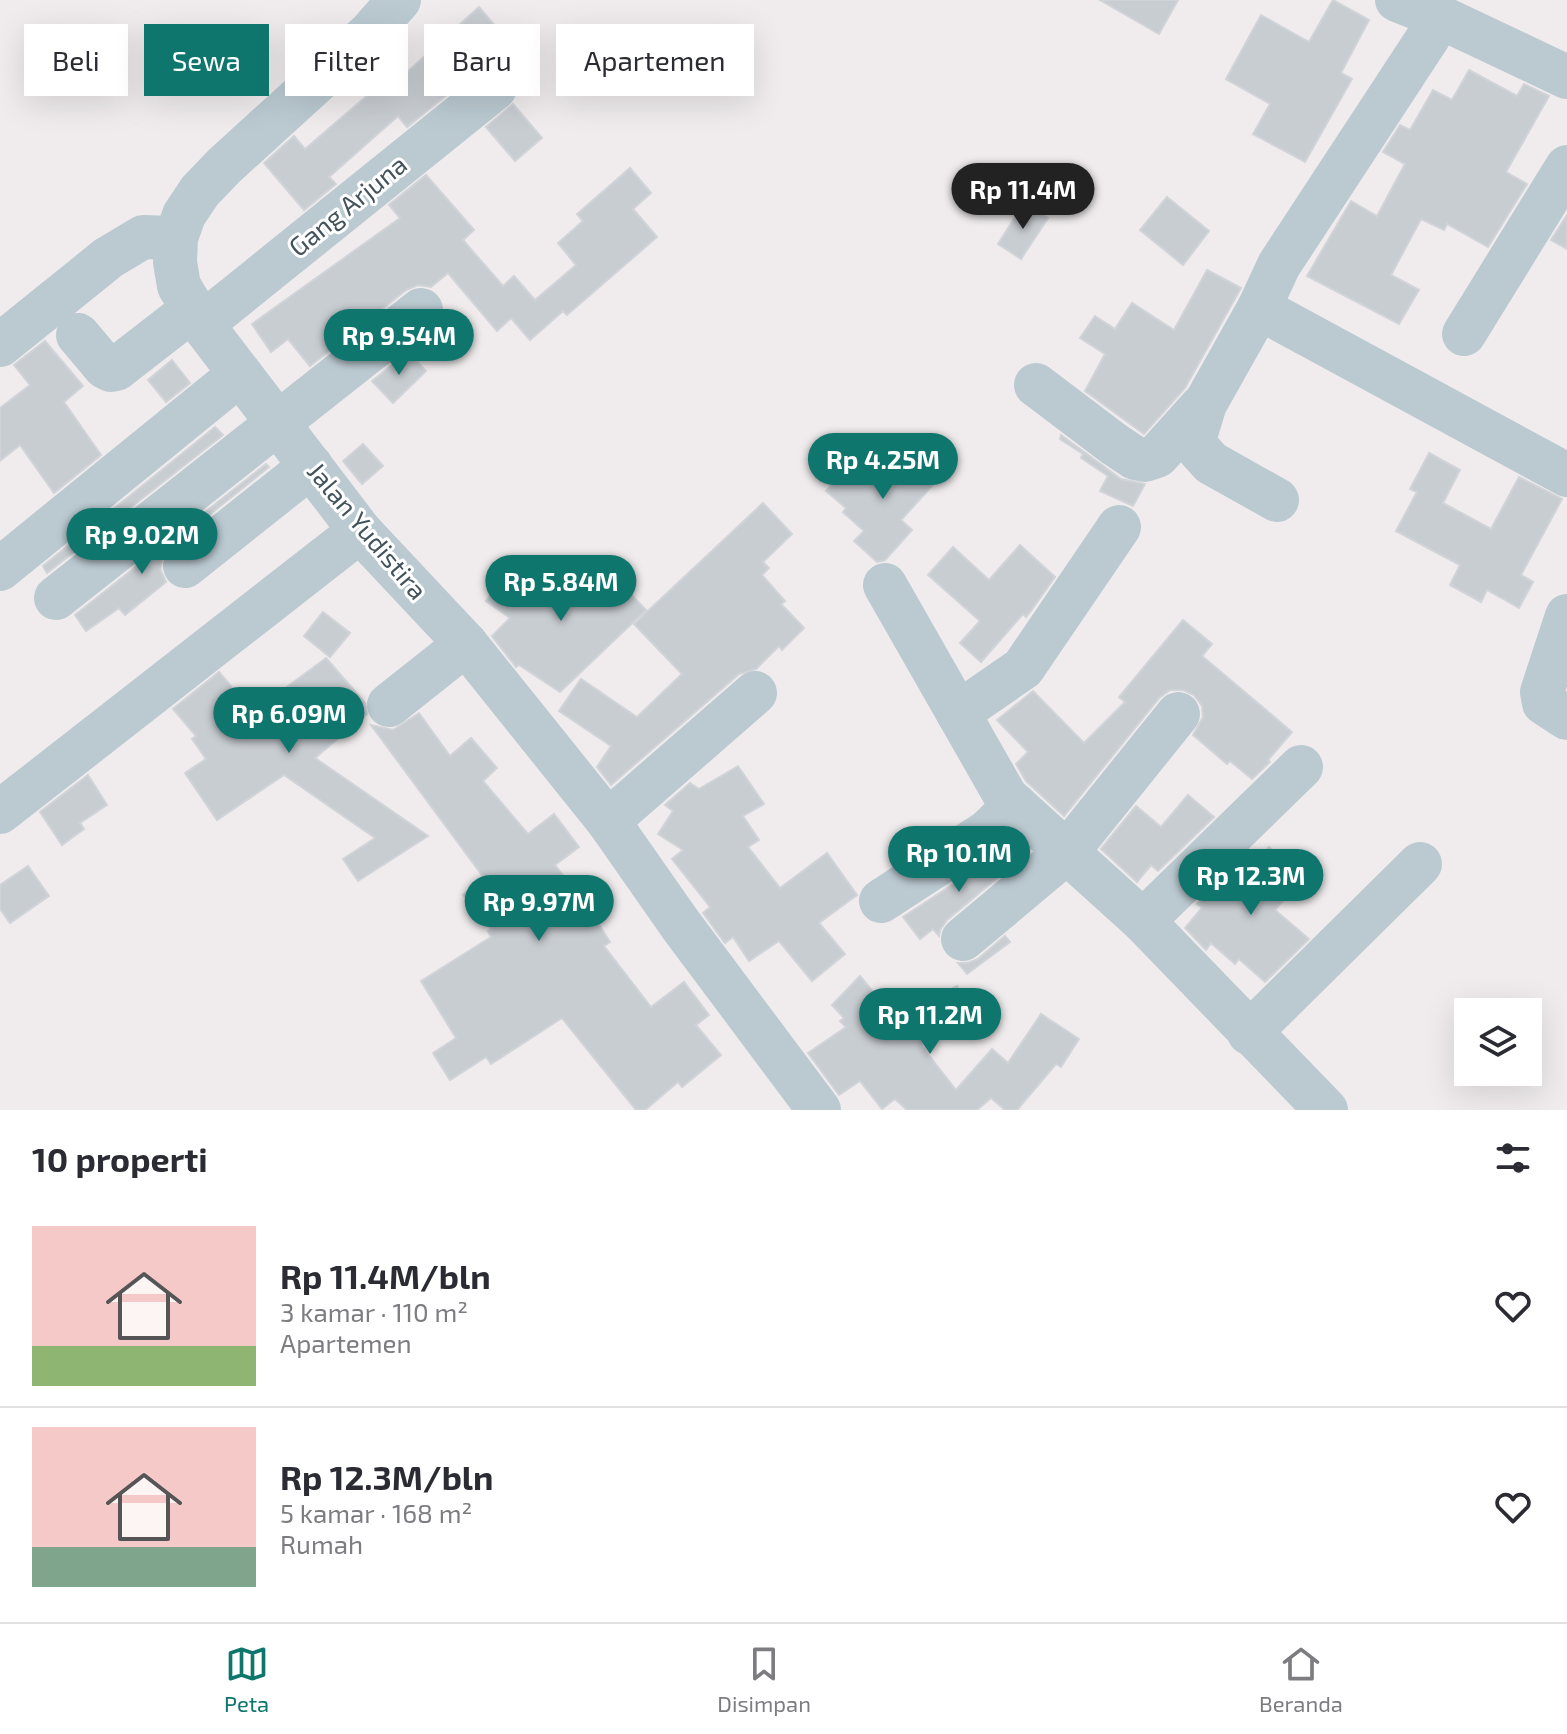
<!DOCTYPE html>
<html lang="id">
<head>
<meta charset="utf-8">
<style>
  body { margin:0; font-family:"Exo 2",sans-serif; background:#f2f2f3; color:#2b2b33; height:100vh; display:flex; flex-direction:column; font-size:30px; white-space:nowrap }
  * { box-sizing:border-box; margin:0 }
  p { font-size:26px; color:#7c7c81 }
  .icon { flex:none; width:44px; height:44px; fill:none; stroke:currentColor; stroke-width:2; stroke-linecap:round; stroke-linejoin:round }
  .map { position:relative; height:1110px; overflow:hidden }
  .sheet { display:flex; flex-direction:column; background:#fff; flex:1 }
  .sheet>* { flex:none }
  .top-card { position:absolute; left:24px; top:24px; width:800px; height:72px; display:flex; gap:16px }
  .controls { position:absolute; left:1454px; top:998px; display:grid; gap:16px }
  .controls a { display:grid; place-items:center; width:88px; height:88px; border-radius:0px; background:#fff; box-shadow:0 8px 32px #0002; font-size:40px }
  .price { position:absolute; translate:-50% -68px; padding:0 18px; border-radius:28px; background:#0f766e; color:#fff; font-size:26px; line-height:52px; filter:drop-shadow(0 2px 4px #0008) }
  .price::after { content:''; position:absolute; left:50%; top:48px; width:24px; height:18px; margin-left:-12px; background:inherit; clip-path:polygon(0 0,100% 0,50% 100%) }
  .price.selected { background:#222; color:#fff }
  ul { padding:0; list-style:none }
  li { display:flex; align-items:center; gap:24px; height:200px; padding:0 32px }
  li+li { border-top:2px solid #e1e1e2 }
  li span { display:grid; place-items:center; flex:none; width:224px; height:160px; border-radius:0px; color:#555 }
  li>.icon { margin-inline-start:auto }
  span .icon { width:96px; height:96px; fill:#fffc; stroke-width:1 }
  li b { font-size:34px }
  h2 { display:flex; justify-content:space-between; align-items:center; height:96px; padding:0 32px; font-size:34px }
  .chip { padding:0 28px; border-radius:0px; background:#fff; box-shadow:0 8px 32px #0002; font-size:28px; line-height:72px }
  .chip.selected { background:#0f766e; color:#fff }
  .menu { display:flex; justify-content:space-around; align-items:center; height:112px; border-top:2px solid #e1e1e2; background:#fff; font-size:22px; color:#7c7c81 }
  .menu a { display:grid; justify-items:center; gap:4px }
  .menu .selected { color:#0f766e }
  .map>svg:first-child { display:block }
  .building { fill:#c8cdd2; stroke:#d0d4d9; stroke-width:2 }
  .lines { fill:none; stroke-linecap:round; stroke-linejoin:round }
  .minor { stroke:#bbcad1; stroke-width:44 }
  .labels { text-anchor:middle; stroke-width:6; stroke-linejoin:round; paint-order:stroke }
  .street-label { font-size:26px; fill:#43535c; stroke:#fff }
</style>
</head>
<body>
<div class="map">
<svg width="1567" height="1110" viewBox="0 0 1567 1110">
  <rect width="100%" height="100%" fill="#f0eced"/>
  <g class="building">
    <path d="M1100 0H1178L1159 34Z"/>
    <path d="M1333 0 1369 20 1341 73 1352 79 1305 162 1253 134 1270 104 1226 79 1261 15 1309 42Z"/>
    <path d="M479 7 516 51 500 64H490L479 69 407 127 398 116 329 177 336 184 304 210 264 163 294 136 305 149 376 88 378 91 390 80 394 84Z"/>
    <path d="M1469 70 1517 96 1524 84 1549 96 1506 172 1527 184 1488 247 1447 224 1444 230 1421 219 1391 275 1419 290 1399 324 1307 276 1351 201 1377 216 1405 164 1383 152 1400 125 1410 130 1433 90 1452 100Z"/>
    <path d="M513 104 542 138 515 161 486 127Z"/>
    <path d="M630 168 651 193 633 209 657 237 567 315 563 311 530 340 511 318 497 331 448 273 431 287 418 285 406 290 310 366 288 339 271 352 252 324 400 218 389 205 426 175 474 230 463 240 503 286 514 276 535 300 576 265 558 243 583 221 577 214Z"/>
    <path d="M1167 197 1209 231 1183 265 1140 230Z"/>
    <path d="M1024 203 1048 218 1021 259 998 244Z"/>
    <path d="M1567 215V249L1551 240Z"/>
    <path d="M1207 270 1241 288 1185 388 1144 434 1085 391 1105 354 1080 338 1095 316 1115 329 1132 303 1174 330Z"/>
    <path d="M45 341 83 386 64 402 101 455 54 493 20 445 0 461V408L30 385 14 365Z"/>
    <path d="M408 352 426 371 393 403 372 381Z"/>
    <path d="M172 360 190 383 166 402 148 380Z"/>
    <path d="M215 427 223 435 47 573 43 566Z"/>
    <path d="M1061 435 1121 479 1145 484 1133 506 1100 491 1108 476 1081 458 1083 454 1060 439Z"/>
    <path d="M363 444 383 466 362 484 343 461Z"/>
    <path d="M910 449 941 476 901 520 912 530 885 560 877 562 854 541 864 531 843 512 846 508 826 491 857 456 883 479Z"/>
    <path d="M1429 453 1460 470 1443 503 1491 529 1519 477 1562 499 1521 575 1533 582 1519 608 1487 590 1481 602 1450 585 1460 565 1396 531 1417 492 1410 489Z"/>
    <path d="M266 464 269 467 169 547 162 558 160 569 166 582 125 615 119 608 86 631 75 615Z"/>
    <path d="M763 503 792 534 763 562 769 568 762 575 785 601 781 604 804 628 782 650 779 646 756 669 739 674 611 785 597 767 611 746 559 711 581 679 637 717 682 674 634 624Z"/>
    <path d="M1020 545 1055 577 1031 611 1026 617 1023 614 981 662 960 643 980 621 928 575 953 547 989 580Z"/>
    <path d="M577 560 622 594 627 590 646 610 560 692 519 665 516 667 492 636 510 618 486 601 510 567 550 596Z"/>
    <path d="M323 612 350 633 330 657 304 636Z"/>
    <path d="M1183 620 1212 644 1202 656 1292 732 1268 760 1270 762 1252 779 1230 761 1227 764 1193 735 1203 717 1202 706 1194 695 1183 690H1170L1159 698 1064 816 1026 781 1016 764 1028 752 997 720 1033 691 1084 743 1125 702 1119 697Z"/>
    <path d="M326 658 365 703 367 714 315 758 428 836 358 881 343 859 375 838 284 775 217 820 185 773 206 759 192 739 196 736 173 709 219 672 253 712Z"/>
    <path d="M419 713 450 756 471 738 497 768 483 781 528 834 554 814 579 847 555 865 587 906 610 942 604 946 651 1007 684 982 709 1015 696 1025 721 1055 682 1087 678 1082 645 1110H636L562 1018 491 1064 486 1057 450 1080 433 1053 456 1038 421 981 491 937 488 931 491 929 463 895 484 878 371 725 393 730Z"/>
    <path d="M738 766 764 804 743 816 759 840 748 847 780 888 827 853 857 895 819 923 845 954 812 981 779 941 749 961 733 937 725 943 703 913 710 907 672 859 683 850 658 834 673 811 665 805 690 783 699 789Z"/>
    <path d="M88 775 107 805 80 823 84 829 62 845 40 812Z"/>
    <path d="M1188 795 1214 817 1158 871 1151 865 1137 882 1101 849 1136 806 1161 827Z"/>
    <path d="M1011 843 1022 857 947 920 940 930 939 936 933 929 920 939 903 917 1001 853Z"/>
    <path d="M1269 847 1303 877 1275 910 1309 939 1265 982 1239 959 1235 964 1211 943 1206 950 1185 928 1202 908 1197 904 1224 877 1236 886Z"/>
    <path d="M28 866 49 896 10 923 0 909V885Z"/>
    <path d="M1005 936 1010 942 967 974 958 963H968L978 959Z"/>
    <path d="M860 976 897 1021 957 986 969 1008 921 1045 956 1090 992 1049 1008 1063 1041 1014 1079 1039 1061 1067 1056 1064 1017 1110H1005L991 1098 977 1110H907L895 1099 882 1109 860 1081 839 1095 808 1053 846 1027 840 1021 844 1018 832 1005Z"/>
  </g>
  <g class="lines">
    <g class="minor">
      <path d="M399 0 370 33 224 166 200 191 184 215 176 238 175 262 179 286 202 324 360 531 466 644 608 821 680 924 819 1110"/>
      <path d="M1397 0 1438 16 1567 77"/>
      <path d="M1259 308 1567 475"/>
      <path d="M202 324 495 88"/>
      <path d="M1464 334 1567 167"/>
      <path d="M78 335 105 367 111 370 116 369 192 310"/>
      <path d="M0 345 108 258 143 237 176 238"/>
      <path d="M1036 385 1114 444 1135 458 1145 460 1157 456 1202 406"/>
      <path d="M1277 500 1211 463 1193 443 1205 404 1259 308 1279 265 1429 36 1438 16"/>
      <path d="M185 566 311 466"/>
      <path d="M0 569 240 374"/>
      <path d="M885 585 1006 797 1143 921 1326 1110"/>
      <path d="M56 598 421 310"/>
      <path d="M1567 616 1542 692 1544 703 1567 718"/>
      <path d="M389 705 466 644"/>
      <path d="M958 713 1023 668 1119 527"/>
      <path d="M0 812 360 531"/>
      <path d="M608 821 755 693"/>
      <path d="M881 901 987 832 1015 805"/>
      <path d="M1143 921 1301 767"/>
      <path d="M963 939 1067 852 1178 714"/>
      <path d="M1249 1033 1420 864"/>
    </g>
  </g>
  <g class="labels">
    <g class="street-label">
      <text transform="translate(348 206) rotate(-39)" y="9">Gang Arjuna</text>
      <text transform="translate(367 531) rotate(50)" y="9">Jalan Yudistira</text>
    </g>
  </g>
</svg>
<div class="controls">
<a><svg class="icon" aria-label="layers" viewBox="0 0 24 24"><path d="M12 4l9 5-9 5-9-5zM3 14l9 5 9-5"/></svg></a>
</div>
<b class="price selected" style="left:1023px;top:231px">Rp 11.4M</b>
<b class="price" style="left:399px;top:377px">Rp 9.54M</b>
<b class="price" style="left:883px;top:501px">Rp 4.25M</b>
<b class="price" style="left:142px;top:576px">Rp 9.02M</b>
<b class="price" style="left:561px;top:623px">Rp 5.84M</b>
<b class="price" style="left:289px;top:755px">Rp 6.09M</b>
<b class="price" style="left:959px;top:894px">Rp 10.1M</b>
<b class="price" style="left:1251px;top:917px">Rp 12.3M</b>
<b class="price" style="left:539px;top:943px">Rp 9.97M</b>
<b class="price" style="left:930px;top:1056px">Rp 11.2M</b>
<div class="top-card">
<a class="chip">Beli</a>
<a class="chip selected">Sewa</a>
<a class="chip">Filter</a>
<a class="chip">Baru</a>
<a class="chip">Apartemen</a>
</div>
</div>
<section class="sheet">
<h2>10 properti<svg class="icon" aria-label="filters" viewBox="0 0 24 24"><path d="M4 7h16M4 17h16"/><circle cx="9" cy="7" r="2"/><circle cx="15" cy="17" r="2"/></svg></h2>
<ul>
<li><span style="background:linear-gradient(#f6c9c9 75%,#8fb573 0)"><svg class="icon" aria-label="home" viewBox="0 0 24 24"><path d="M3 11l9-7 9 7M6 9v11h12V9"/></svg></span><div><b>Rp 11.4M/bln</b><p>3 kamar · 110 m²</p><p>Apartemen</p></div><svg class="icon" aria-label="heart" viewBox="0 0 24 24"><path d="M12 20l-8-8c-3-5 5-10 8-4 3-6 11-1 8 4z"/></svg></li>
<li><span style="background:linear-gradient(#f6c9c9 75%,#7fa58c 0)"><svg class="icon" aria-label="home" viewBox="0 0 24 24"><path d="M3 11l9-7 9 7M6 9v11h12V9"/></svg></span><div><b>Rp 12.3M/bln</b><p>5 kamar · 168 m²</p><p>Rumah</p></div><svg class="icon" aria-label="heart" viewBox="0 0 24 24"><path d="M12 20l-8-8c-3-5 5-10 8-4 3-6 11-1 8 4z"/></svg></li>
</ul>
</section>
<nav class="menu">
<a class="selected"><svg class="icon" aria-label="map" viewBox="0 0 24 24"><path d="M3 6l6-2 6 2 6-2v14l-6 2-6-2-6 2zM9 4v14M15 6v14"/></svg>Peta</a>
<a><svg class="icon" aria-label="saved" viewBox="0 0 24 24"><path d="M7 4h10v16l-5-4-5 4z"/></svg>Disimpan</a>
<a><svg class="icon" aria-label="home" viewBox="0 0 24 24"><path d="M3 11l9-7 9 7M6 9v11h12V9"/></svg>Beranda</a>
</nav>
</body>
</html>
